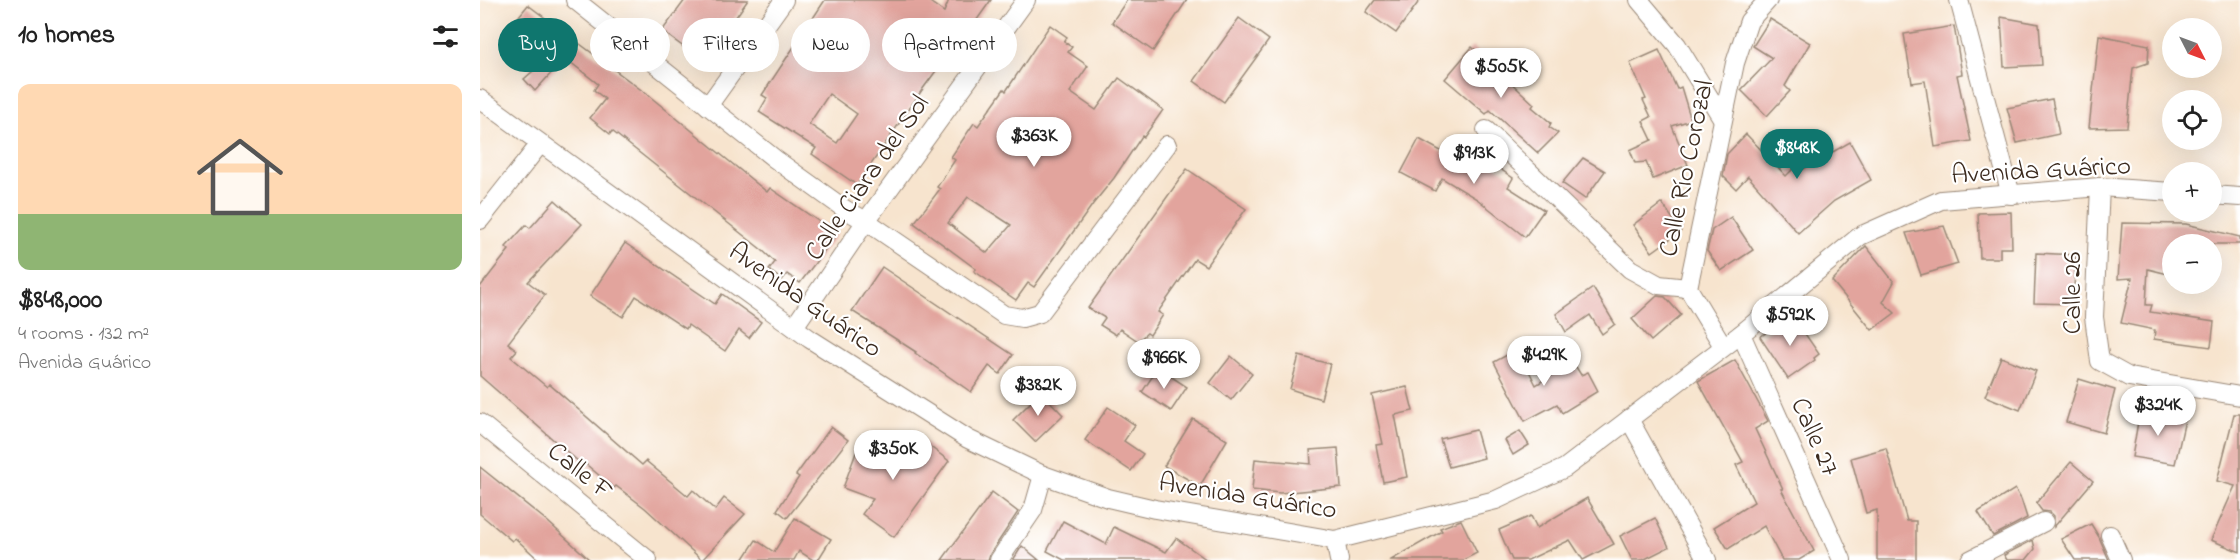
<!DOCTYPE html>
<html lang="en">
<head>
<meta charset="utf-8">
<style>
  body { margin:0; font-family:"Indie Flower",sans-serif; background:#f2f2f2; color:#222; height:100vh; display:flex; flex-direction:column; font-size:22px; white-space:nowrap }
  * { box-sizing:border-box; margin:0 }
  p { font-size:20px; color:#767676 }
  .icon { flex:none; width:33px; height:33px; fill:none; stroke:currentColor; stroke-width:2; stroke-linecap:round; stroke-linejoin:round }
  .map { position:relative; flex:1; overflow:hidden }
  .details { display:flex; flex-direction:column; background:#fff; width:480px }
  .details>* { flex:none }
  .banner { position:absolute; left:18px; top:18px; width:570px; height:54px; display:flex; gap:12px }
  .needle { width:39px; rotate:132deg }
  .fabs { position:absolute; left:1682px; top:18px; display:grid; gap:12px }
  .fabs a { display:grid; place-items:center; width:60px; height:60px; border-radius:50%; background:#fff; box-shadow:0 6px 24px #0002; font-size:30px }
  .price { position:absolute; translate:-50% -51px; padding:0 14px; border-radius:21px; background:#fff; color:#222; font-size:20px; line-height:39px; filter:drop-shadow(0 2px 3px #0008) }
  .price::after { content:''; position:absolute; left:50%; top:36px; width:18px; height:14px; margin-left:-9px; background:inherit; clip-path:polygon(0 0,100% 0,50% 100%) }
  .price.active { background:#0f766e; color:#fff }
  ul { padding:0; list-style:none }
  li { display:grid; align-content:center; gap:12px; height:318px; padding:0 18px }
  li+li { border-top:2px solid #e0e0e0 }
  li span { display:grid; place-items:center; height:186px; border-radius:12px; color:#555 }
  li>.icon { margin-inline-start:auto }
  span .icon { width:108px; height:108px; fill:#fffc; stroke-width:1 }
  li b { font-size:26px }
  h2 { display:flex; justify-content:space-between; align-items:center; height:72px; padding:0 18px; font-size:26px }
  .chip { padding:0 21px; border-radius:27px; background:#fff; box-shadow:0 6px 24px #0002; font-size:21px; line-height:54px }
  .chip.active { background:#0f766e; color:#fff }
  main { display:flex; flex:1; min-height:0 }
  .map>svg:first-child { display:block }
  .building { fill:#e2a49d; fill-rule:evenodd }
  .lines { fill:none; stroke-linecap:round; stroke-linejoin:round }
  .street-casing { stroke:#998776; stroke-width:20 }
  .street { stroke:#fff; stroke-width:18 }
  .labels { text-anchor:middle; stroke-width:4.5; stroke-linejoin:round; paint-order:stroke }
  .street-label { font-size:27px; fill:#3b2a1e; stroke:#fff }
</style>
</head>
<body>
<main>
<section class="details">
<h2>10 homes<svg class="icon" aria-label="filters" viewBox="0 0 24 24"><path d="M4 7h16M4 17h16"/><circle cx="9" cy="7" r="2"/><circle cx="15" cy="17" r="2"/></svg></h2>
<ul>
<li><span style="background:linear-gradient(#ffd9b3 70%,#8fb573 0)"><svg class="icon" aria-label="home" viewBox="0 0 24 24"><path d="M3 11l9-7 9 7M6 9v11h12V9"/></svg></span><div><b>$848,000</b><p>4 rooms · 132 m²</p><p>Avenida Guárico</p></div></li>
</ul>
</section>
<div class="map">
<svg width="1760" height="560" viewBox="0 0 1760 560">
  <rect width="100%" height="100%" fill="#fff"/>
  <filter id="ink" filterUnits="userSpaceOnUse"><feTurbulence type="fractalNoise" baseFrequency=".0167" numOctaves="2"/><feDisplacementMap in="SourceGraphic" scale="12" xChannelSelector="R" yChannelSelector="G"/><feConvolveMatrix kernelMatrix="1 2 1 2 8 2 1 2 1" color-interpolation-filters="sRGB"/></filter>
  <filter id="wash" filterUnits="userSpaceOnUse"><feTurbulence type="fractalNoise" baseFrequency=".008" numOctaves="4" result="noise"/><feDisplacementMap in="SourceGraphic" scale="24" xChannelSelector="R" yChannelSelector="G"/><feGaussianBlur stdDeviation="1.35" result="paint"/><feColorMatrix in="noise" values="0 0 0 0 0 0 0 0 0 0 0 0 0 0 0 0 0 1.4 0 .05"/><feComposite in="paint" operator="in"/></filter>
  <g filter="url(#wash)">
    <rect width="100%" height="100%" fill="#f7e4ce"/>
    <g id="blocks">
      <g class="building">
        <path d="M205 0H268L224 62 182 31Z"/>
        <path d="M345 0H447L464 12 469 0H511L472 55 469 53 442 90 377 185 332 154 336 148 279 112 287 98 282 95ZM349 94 377 114 357 143 329 124Z"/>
        <path d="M647 0H707L673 51 632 22Z"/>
        <path d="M895 0H940L916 33 886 12Z"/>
        <path d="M48 5 168 95 287 192 290 188 357 234 320 283 307 274 302 280 289 270 295 262 282 250 132 131 130 134 110 118 125 99 114 90 118 84 85 58 55 91 44 79 53 71 26 49 42 27 35 21Z"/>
        <path d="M1521 17 1559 24 1562 65 1524 67Z"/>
        <path d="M759 18 789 40 744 102 714 81Z"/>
        <path d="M1290 19 1330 43 1305 86 1310 91 1287 116 1261 90 1292 58 1273 46Z"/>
        <path d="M570 25 587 37 584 42 592 47 588 52 608 66 590 92 616 110 639 78 683 110 664 137 662 136 634 178 613 204 554 287 548 283 536 300 494 271 496 269 434 223 460 189 457 187 475 160 471 157 494 123 498 126 524 89 526 91ZM488 197 531 225 507 253 468 223Z"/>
        <path d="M1474 26 1482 74 1477 75 1491 141 1455 147 1445 81 1432 83 1424 34Z"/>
        <path d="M1619 35 1669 45 1668 63 1653 68 1647 127 1609 128Z"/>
        <path d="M992 47 1054 104 1052 107 1071 123 1069 127 1078 133 1058 153 1010 110 1006 114 965 79Z"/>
        <path d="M1179 50 1197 89 1201 87 1211 120 1192 126 1208 165 1173 179 1166 162 1155 163 1150 150 1172 140 1163 121 1171 117 1163 100 1166 99 1150 63Z"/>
        <path d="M1572 99 1579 134 1537 143 1527 108Z"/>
        <path d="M1266 134 1306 176 1316 166 1320 171 1370 142 1391 180 1354 201 1318 233 1268 176 1256 189 1243 176 1247 154Z"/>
        <path d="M939 139 999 172 1007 160 1033 178 1028 187 1064 210 1045 237 997 199 962 178 955 191 921 173Z"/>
        <path d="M1103 158 1125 171 1105 199 1082 183Z"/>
        <path d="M707 169 766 209 726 266 715 259 678 312 683 315 670 335 667 333 658 341 640 329 636 335 620 325 625 318 608 308Z"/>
        <path d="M75 200 102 224 48 282 65 295 28 343 37 350 31 357 67 387 69 384 162 465 166 461 208 496 213 490 235 510 244 498 265 514 222 560 165 508 136 486 134 488 101 460 99 462 0 376V287L29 250 26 247 46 225 50 228Z"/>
        <path d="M1182 203 1201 231 1172 252 1153 225Z"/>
        <path d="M1531 212 1532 248H1520V258H1500L1498 213Z"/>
        <path d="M1251 217 1273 250 1241 271 1227 251 1232 230Z"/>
        <path d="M1642 223 1706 224 1760 237V244H1692V275L1668 269 1666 305H1672L1670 312 1734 322 1731 347 1674 339 1675 330 1641 323 1652 278 1638 279Z"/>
        <path d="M1464 226 1478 264 1441 275 1426 233Z"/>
        <path d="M145 243 235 304 242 294 281 322 269 338 259 330 245 351 208 325 206 329 156 296 143 317 110 296Z"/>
        <path d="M1386 246 1414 282 1403 302 1415 313 1392 330 1352 281Z"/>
        <path d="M1556 253 1596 255 1593 304 1554 303Z"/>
        <path d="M402 267 533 355 520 374 509 366 491 392 435 353 436 352 372 311Z"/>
        <path d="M1113 288 1135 324 1122 334 1110 315 1086 332 1076 314Z"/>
        <path d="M1177 296 1185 297 1201 315 1171 341 1152 319Z"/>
        <path d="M1312 315 1339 354 1334 358 1335 360 1308 379 1280 337Z"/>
        <path d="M1038 349 1056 385 1093 362 1101 375 1108 372 1118 391 1082 413 1077 404 1045 421 1014 362Z"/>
        <path d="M751 356 772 374 751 400 730 383Z"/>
        <path d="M819 356 850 364 841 399 810 389Z"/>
        <path d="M1521 357 1556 371 1540 410 1505 396Z"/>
        <path d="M1255 360 1288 421 1275 429 1303 489H1301L1334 551 1319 560H1302L1284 526 1248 549 1234 527 1274 502 1256 465 1263 462 1218 381Z"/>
        <path d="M678 368 707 387 691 411 662 392Z"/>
        <path d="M1599 379 1635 390 1624 433 1586 422Z"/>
        <path d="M927 387 933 411 915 415 927 477 903 482 896 445 903 444 892 395Z"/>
        <path d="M561 392 583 415 555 442 533 420Z"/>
        <path d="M628 407 655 425 644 441 663 454 651 471 605 440Z"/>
        <path d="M1660 410 1705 420 1695 464 1652 457Z"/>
        <path d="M1754 414H1760V552L1731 540 1755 486 1737 481Z"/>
        <path d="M713 419 747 440 720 486 684 466Z"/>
        <path d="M351 427 368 440 307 518 297 510 319 477 316 475Z"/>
        <path d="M996 430 1004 458 969 467 960 439Z"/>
        <path d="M1040 431 1049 445 1033 455 1025 440Z"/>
        <path d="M381 439 427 456 440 439 469 461 414 537 382 514 393 499 363 488Z"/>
        <path d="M858 448 861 487 800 493 772 490 775 459 831 464 830 450Z"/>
        <path d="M1406 448 1427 521H1436V560H1397V510L1386 513 1371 458Z"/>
        <path d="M1591 462 1613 481 1574 527V516L1570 512 1562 511 1556 503Z"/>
        <path d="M0 467 67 521 110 560H59L35 538 32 541 0 514Z"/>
        <path d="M1535 489 1541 499 1547 518 1513 536 1498 512Z"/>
        <path d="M512 492 538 512 510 554 508 560H462Z"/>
        <path d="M1107 498 1134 544 1103 560 1090 540 1048 560H1032L1019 530 1051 516 1057 528Z"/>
        <path d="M315 518 351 539 338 560H333L319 551 314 560H263L276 540 294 552Z"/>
        <path d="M1175 518 1189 547 1163 560H1152L1140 536Z"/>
        <path d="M981 520 997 553 983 560H911L962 531 960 528Z"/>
        <path d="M583 521 626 544 634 527 686 552 696 538 727 560H584L567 551Z"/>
        <path d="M1611 524 1619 537 1629 560H1595L1581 539Z"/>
        <path d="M1553 540 1555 549 1546 560H1527L1524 555Z"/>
        <path d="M542 546 559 560H533Z"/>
      </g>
    </g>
  </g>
  <g filter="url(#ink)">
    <use href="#blocks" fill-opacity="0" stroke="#998776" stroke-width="1.5"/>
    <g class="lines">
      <defs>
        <g id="street">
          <path d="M95 0 295 159 366 210 386 221 524 315 542 318 560 313 687 145"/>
          <path d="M1159 0 1197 45 1242 118"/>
          <path d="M1479 0 1531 195"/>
          <path d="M0 99 330 339 488 439 563 475 628 498 675 509 855 540 1016 500 1085 468 1261 334 1380 236 1461 200 1620 187 1692 192"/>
          <path d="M228 106 304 0"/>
          <path d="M1006 130 1150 269 1179 285 1208 288"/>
          <path d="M1620 187 1614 317 1620 361 1649 377 1760 396"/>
          <path d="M1731 195 1760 197"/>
          <path d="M0 220 60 144"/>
          <path d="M314 327 386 221 546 0"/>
          <path d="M1261 334 1362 560"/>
          <path d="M1243 346 1208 288 1255 63 1269 21 1288 0"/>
          <path d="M1149 419 1227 560"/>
          <path d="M0 423 168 560"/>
          <path d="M1630 535 1641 560"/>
          <path d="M855 540 859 560"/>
          <path d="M519 560 553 510 563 475"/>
          <path d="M1490 560 1564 522"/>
        </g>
      </defs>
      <use href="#street" class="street-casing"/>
      <use href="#street" class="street"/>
    </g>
  </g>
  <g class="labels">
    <g class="street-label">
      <text transform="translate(1205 168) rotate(-78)" y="9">Calle Río Corozal</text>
      <text transform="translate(1561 169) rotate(-3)" y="9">Avenida Guárico</text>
      <text transform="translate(386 177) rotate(-55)" y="9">Calle Ciara del Sol</text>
      <text transform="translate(1591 293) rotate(-90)" y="9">Calle 26</text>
      <text transform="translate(326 299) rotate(35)" y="9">Avenida Guárico</text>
      <text transform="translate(1336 436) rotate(66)" y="9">Calle 27</text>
      <text transform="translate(101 470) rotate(39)" y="9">Calle F</text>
      <text transform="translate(768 495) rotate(9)" y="9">Avenida Guárico</text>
    </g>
  </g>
</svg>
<div class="fabs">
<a><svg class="needle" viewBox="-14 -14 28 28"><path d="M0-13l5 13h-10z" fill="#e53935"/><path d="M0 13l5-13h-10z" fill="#767676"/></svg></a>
<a><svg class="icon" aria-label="locate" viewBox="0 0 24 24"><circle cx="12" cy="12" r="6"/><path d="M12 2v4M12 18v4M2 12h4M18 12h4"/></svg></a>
<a>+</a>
<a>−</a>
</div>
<b class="price" style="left:1021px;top:99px">$505K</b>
<b class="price" style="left:554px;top:168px">$363K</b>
<b class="price active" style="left:1317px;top:180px">$848K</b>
<b class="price" style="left:994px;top:185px">$913K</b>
<b class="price" style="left:1310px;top:347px">$592K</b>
<b class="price" style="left:1064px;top:387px">$429K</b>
<b class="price" style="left:684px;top:390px">$966K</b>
<b class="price" style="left:558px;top:417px">$382K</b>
<b class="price" style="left:1678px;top:437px">$324K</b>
<b class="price" style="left:413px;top:481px">$350K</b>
<div class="banner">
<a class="chip active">Buy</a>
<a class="chip">Rent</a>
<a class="chip">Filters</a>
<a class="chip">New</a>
<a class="chip">Apartment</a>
</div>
</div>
</main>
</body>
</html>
